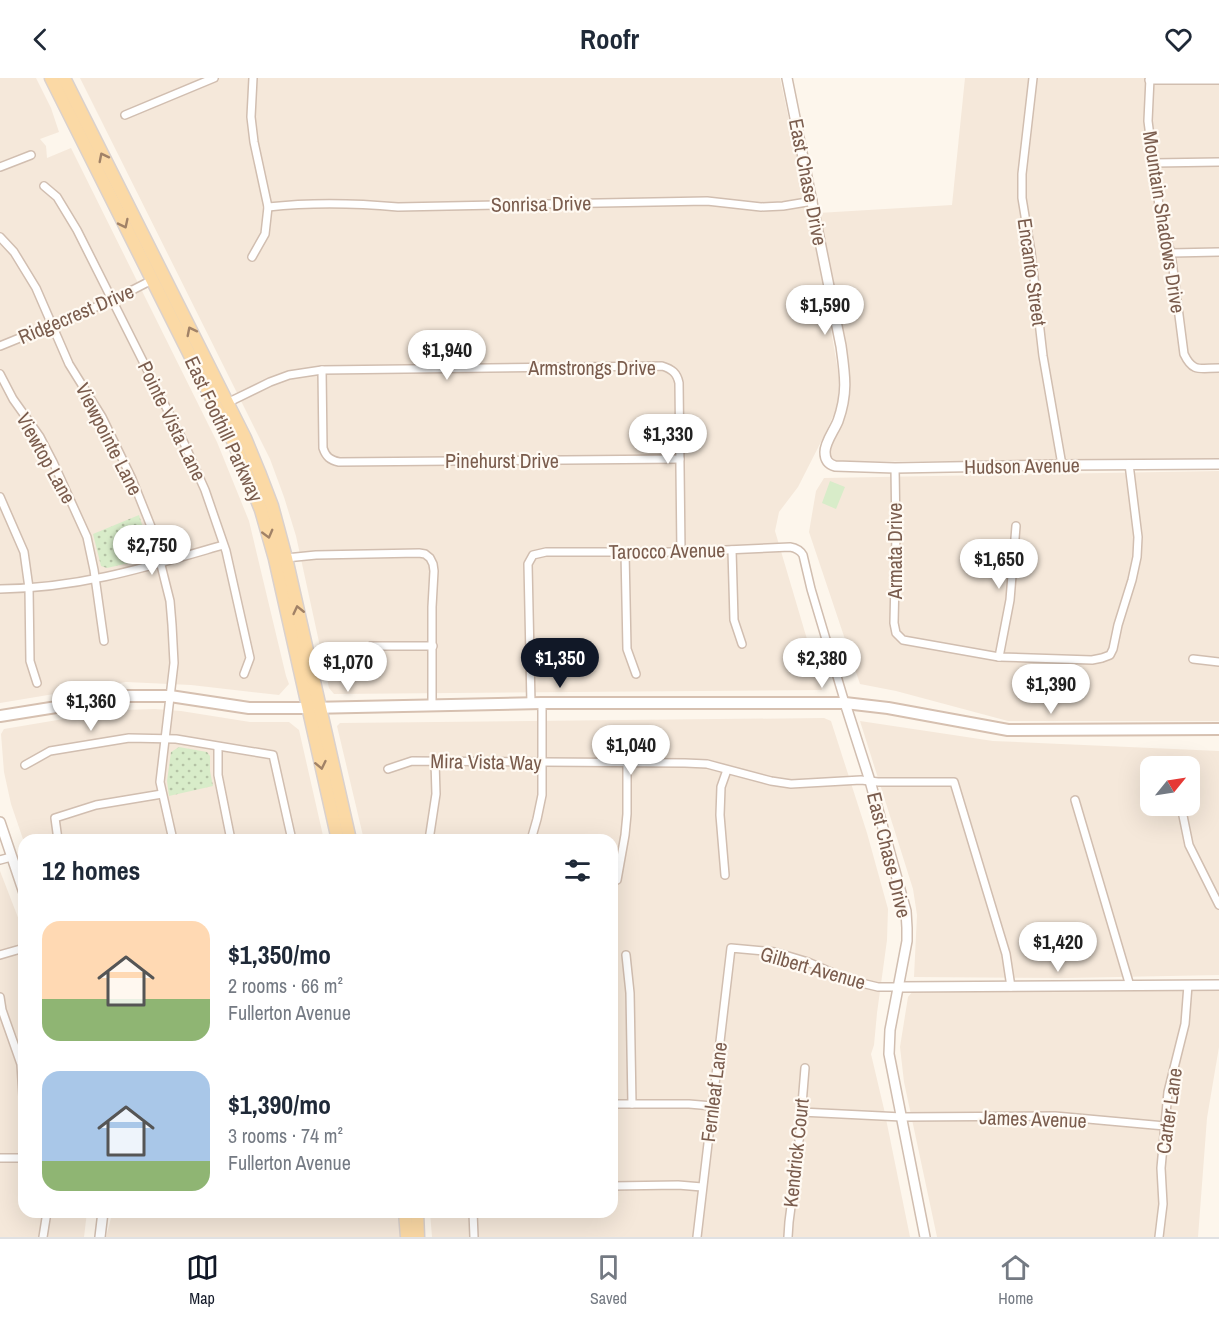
<!DOCTYPE html>
<html lang="en">
<head>
<meta charset="utf-8">
<style>
  body { margin:0; font-family:"Archivo Narrow",sans-serif; background:#f2f2f3; color:#1f2937; height:100vh; display:flex; flex-direction:column; font-size:22px; white-space:nowrap }
  * { box-sizing:border-box; margin:0 }
  p { font-size:20px; color:#747a83 }
  .icon { flex:none; width:33px; height:33px; fill:none; stroke:currentColor; stroke-width:2; stroke-linecap:round; stroke-linejoin:round }
  .map { position:relative; flex:1; overflow:hidden }
  .side { position:absolute; left:18px; top:756px; width:600px; height:384px; display:flex; flex-direction:column; background:#fff; border-radius:18px; box-shadow:0 6px 24px #0002 }
  .side>* { flex:none }
  .needle { width:39px; rotate:60deg }
  .fabs { position:absolute; left:1140px; top:678px; display:grid; gap:12px }
  .fabs a { display:grid; place-items:center; width:60px; height:60px; border-radius:12px; background:#fff; box-shadow:0 6px 24px #0002; font-size:30px }
  .price { position:absolute; translate:-50% -51px; padding:0 14px; border-radius:21px; background:#fff; color:#222; font-size:20px; line-height:39px; filter:drop-shadow(0 2px 3px #0008) }
  .price::after { content:''; position:absolute; left:50%; top:36px; width:18px; height:14px; margin-left:-9px; background:inherit; clip-path:polygon(0 0,100% 0,50% 100%) }
  .price.current { background:#111827; color:#fff }
  ul { padding:0; list-style:none }
  li { display:flex; align-items:center; gap:18px; height:150px; padding:0 24px }
  li span { display:grid; place-items:center; flex:none; width:168px; height:120px; border-radius:18px; color:#555 }
  li>.icon { margin-inline-start:auto }
  span .icon { width:72px; height:72px; fill:#fffc; stroke-width:1 }
  li b { font-size:26px }
  h2 { display:flex; justify-content:space-between; align-items:center; height:72px; padding:0 24px; font-size:26px }
  header { display:flex; justify-content:space-between; align-items:center; height:78px; padding:0 24px; background:#fff; font-size:27px; font-weight:700 }
  .tabs { display:flex; justify-content:space-around; align-items:center; height:84px; border-top:2px solid #e0e1e3; background:#fff; font-size:16px; color:#747a83 }
  .tabs a { display:grid; justify-items:center; gap:3px }
  .tabs .current { color:#111827 }
  .map>svg:first-child { display:block }
  .residential { fill:#f5e8da; fill-rule:evenodd }
  .grass { fill:#d8ecc9 }
  .park { fill:url(#park-dots) }
  .lines { fill:none; stroke-linecap:round; stroke-linejoin:round }
  .minor-casing { stroke:#d1beb0; stroke-width:10 }
  .tertiary-casing { stroke:#d1beb0; stroke-width:12 }
  .secondary-casing { stroke:#d6c0b0; stroke-width:14 }
  .primary-casing { stroke:#dad1cd; stroke-width:15 }
  .minor { stroke:#fff; stroke-width:7 }
  .tertiary { stroke:#fff; stroke-width:9 }
  .secondary { stroke:#fff; stroke-width:10 }
  .primary { stroke:#fbd9a5; stroke-width:12 }
  .oneway { stroke:#a18267 }
  .labels { text-anchor:middle; stroke-width:4.5; stroke-linejoin:round; paint-order:stroke }
  .street-label { font-size:20px; fill:#7a5c4d; stroke:#fffaf3 }
</style>
</head>
<body>
<header><svg class="icon" aria-label="back" viewBox="0 0 24 24"><path d="M15 5l-7 7 7 7"/></svg>Roofr<svg class="icon" aria-label="heart" viewBox="0 0 24 24"><path d="M12 20l-8-8c-3-5 5-10 8-4 3-6 11-1 8 4z"/></svg></header>
<div class="map">
<svg width="1219" height="1159" viewBox="0 0 1219 1159">
  <defs>
    <pattern id="park-dots" width="8" height="8" patternUnits="userSpaceOnUse" patternTransform="scale(1.5)"><rect width="8" height="8" fill="#d8ecc9"/><path d="M2 2h.1M6 6h.1" fill="none" stroke="#b4c2a5" stroke-width="1.8" stroke-linecap="round"/></pattern>
  </defs>
  <rect width="100%" height="100%" fill="#fdf6ec"/>
  <g class="residential">
    <path d="M0 0H36L51 30 59 54 40 61 46 68 47 80 71 70 217 364 249 443 286 598 289 606 279 617 191 607 126 604 0 625Z"/>
    <path d="M80 0H780L819 182 839 299 838 327 826 354 798 409 779 434 775 453 822 612 334 616 329 610 296 458 284 419 270 381Z"/>
    <path d="M965 0H1219V381L835 384 831 382 829 370 849 310 848 294 818 135 952 127Z"/>
    <path d="M1219 393V643H1008L896 613 860 606 809 454 816 413 824 400Z"/>
    <path d="M155 631 181 633 250 644H289L299 652 324 762H24V764L11 726 4 694 1 656 4 651 105 634 124 632Z"/>
    <path d="M824 640 831 643 867 755 888 831 887 862 877 935 874 967 871 976 884 1031 910 1159H432L430 1134H612V762H364L337 648 340 645Z"/>
    <path d="M860 643 993 663 1219 673V897L1067 900 914 899 917 837 913 811ZM1150 688H1190V728H1150Z"/>
    <path d="M0 793 24 855V1134H87L84 1159H0Z"/>
    <path d="M1219 912V969L1207 1040 1198 1159H937L904 1004 900 969 908 919 913 913Z"/>
    <path d="M401 1137V1159H106L111 1140Z"/>
  </g>
  <path class="grass" d="M830 403 845 409 836 431 822 425Z"/>
  <g class="park">
    <path d="M139 437 151 475 150 479 146 481 107 490 101 488 93 456Z"/>
    <path d="M179 669 207 674 210 678V693L213 708 169 718 167 703 171 674Z"/>
    <path d="M111 1134H400L401 1137 111 1140Z"/>
  </g>
  <g class="lines">
    <defs>
      <g id="minor">
        <path d="M1033 0 1022 96V120L1031 174 1043 278 1062 387"/>
        <path d="M1150 0 1148 43 1161 143 1171 175 1184 276C1193 295 1200 290 1219 290"/>
        <path d="M1149 2H1219"/>
        <path d="M125 37 214 0"/>
        <path d="M1154 85 1219 84"/>
        <path d="M0 89 31 77"/>
        <path d="M44 108 57 119 77 152 184 365 205 412 226 473 250 580 244 596"/>
        <path d="M268 129C312 124 355 125 398 129L707 123 761 129 783 128 813 123"/>
        <path d="M0 159 14 174 36 210 69 286 102 339 132 401 152 451 170 523 172 547 174 585 160 704 173 762"/>
        <path d="M1171 175 1219 174"/>
        <path d="M252 179 265 156 268 129 254 64 251 39 253 0"/>
        <path d="M0 268 113 222 152 202"/>
        <path d="M322 292 323 370C326 379 330 382 339 384L680 381"/>
        <path d="M0 296 13 321 40 359 53 384 87 459 94 492 104 563"/>
        <path d="M227 325 270 304 289 297 322 292 662 288C672 291 677 295 679 305L681 474"/>
        <path d="M895 390 896 456 894 545 896 555 903 562 999 579 1092 582 1102 580 1110 577 1113 571 1118 547 1132 502 1137 479 1138 459 1129 386"/>
        <path d="M0 419 24 474 29 510 30 583 37 605"/>
        <path d="M732 472 734 542 742 566"/>
        <path d="M625 474 627 571 636 596"/>
        <path d="M286 480 316 477 419 475 425 476 430 480 433 486 434 493 432 529V628"/>
        <path d="M0 511C81 510 147 489 223 467"/>
        <path d="M371 568H433"/>
        <path d="M999 579 1010 522 1016 448"/>
        <path d="M1193 581 1219 584"/>
        <path d="M531 626 528 486 533 477 546 474H681L790 469C796 470 800 472 803 477L811 511 845 625"/>
        <path d="M218 669V697L231 762"/>
        <path d="M25 687 50 673 129 660 176 661 273 677 292 762"/>
        <path d="M388 691 412 683 685 685 707 686 771 703 791 706 861 702 878 704H954L1006 876 1011 909"/>
        <path d="M1075 722 1130 908"/>
        <path d="M1181 728 1189 767 1219 827"/>
        <path d="M58 762 55 740 96 727 162 716"/>
        <path d="M429 762 436 716 435 683"/>
        <path d="M531 762 537 741 542 717V625"/>
        <path d="M0 782 11 779"/>
        <path d="M725 797 720 737 721 709 727 692"/>
        <path d="M617 802 625 757 627 736V685"/>
        <path d="M0 877 24 870"/>
        <path d="M626 877 630 915 632 1026"/>
        <path d="M0 919 2 932 21 986 23 1018"/>
        <path d="M612 1026H689L712 1028"/>
        <path d="M801 1034 902 1039 1055 1038 1165 1048"/>
        <path d="M0 1080H24"/>
        <path d="M612 1108 678 1107 702 1109"/>
        <path d="M473 1134 474 1159"/>
        <path d="M43 1159 47 1134"/>
        <path d="M697 1159 731 870 775 874 808 884 849 902 878 909H898"/>
        <path d="M788 1159 789 1144 798 1075 805 990"/>
        <path d="M1159 1159 1163 1126 1161 1090 1168 1014 1185 946 1188 907"/>
      </g>
      <g id="tertiary">
        <path d="M787 0 841 268C845 297 848 315 838 343 834 353 825 364 825 374 825 382 828 386 835 388L895 390 1062 387 1219 386"/>
        <path d="M845 625 870 703 906 833 907 850V863L890 952 889 976 925 1159"/>
        <path d="M0 744 24 815"/>
        <path d="M898 909 1219 907"/>
        <path d="M100 1159 103 1134"/>
      </g>
      <path id="secondary" d="M0 638 125 618H170L249 630H309L542 625H845L888 630 1008 652 1219 651"/>
      <g id="primary">
        <path d="M51 0 234 365 261 432 275 481 338 762"/>
        <path d="M64 0 245 360 259 394 272 428 286 480 350 762"/>
        <path d="M405 1134 407 1159"/>
        <path d="M417 1134 418 1159"/>
      </g>
    </defs>
    <use href="#minor" class="minor-casing"/>
    <use href="#tertiary" class="tertiary-casing"/>
    <use href="#secondary" class="secondary-casing"/>
    <use href="#primary" class="primary-casing"/>
    <use href="#minor" class="minor"/>
    <use href="#tertiary" class="tertiary"/>
    <use href="#secondary" class="secondary"/>
    <use href="#primary" class="primary"/>
  </g>
  <defs><path id="oneway-chevron" d="M-2-3.5L2.5 0L-2 3.5" fill="none" stroke-width="1.6" stroke-linecap="round" stroke-linejoin="round" transform="scale(1.5)"/></defs>
  <g class="oneway">
    <use href="#oneway-chevron" transform="translate(103 79) rotate(-117)"/>
    <use href="#oneway-chevron" transform="translate(124 146) rotate(64)"/>
    <use href="#oneway-chevron" transform="translate(191 253) rotate(-117)"/>
    <use href="#oneway-chevron" transform="translate(268 456) rotate(75)"/>
    <use href="#oneway-chevron" transform="translate(298 532) rotate(-103)"/>
    <use href="#oneway-chevron" transform="translate(321 687) rotate(78)"/>
  </g>
  <g class="labels">
    <g class="street-label">
      <text transform="translate(808 104) rotate(79)" y="7">East Chase Drive</text>
      <text transform="translate(541 126) rotate(-1)" y="7">Sonrisa Drive</text>
      <text transform="translate(1164 144) rotate(81)" y="7">Mountain Shadows Drive</text>
      <text transform="translate(1032 194) rotate(82)" y="7">Encanto Street</text>
      <text transform="translate(76 236) rotate(-23)" y="7">Ridgecrest Drive</text>
      <text x="592" y="297">Armstrongs Drive</text>
      <text transform="translate(172 343) rotate(64)" y="7">Pointe Vista Lane</text>
      <text transform="translate(224 351) rotate(65)" y="7">East Foothill Parkway</text>
      <text transform="translate(109 361) rotate(63)" y="7">Viewpointe Lane</text>
      <text transform="translate(46 380) rotate(61)" y="7">Viewtop Lane</text>
      <text x="502" y="390">Pinehurst Drive</text>
      <text transform="translate(1022 388) rotate(-1)" y="7">Hudson Avenue</text>
      <text transform="translate(667 473) rotate(-1)" y="7">Tarocco Avenue</text>
      <text transform="translate(895 473) rotate(-90)" y="7">Armata Drive</text>
      <text transform="translate(486 684) rotate(1)" y="7">Mira Vista Way</text>
      <text transform="translate(889 777) rotate(76)" y="7">East Chase Drive</text>
      <text transform="translate(813 890) rotate(16)" y="7">Gilbert Avenue</text>
      <text transform="translate(714 1014) rotate(-83)" y="7">Fernleaf Lane</text>
      <text transform="translate(1169 1033) rotate(-82)" y="7">Carter Lane</text>
      <text transform="translate(1033 1041) rotate(2)" y="7">James Avenue</text>
      <text transform="translate(796 1075) rotate(-84)" y="7">Kendrick Court</text>
    </g>
  </g>
</svg>
<div class="fabs">
<a><svg class="needle" viewBox="-14 -14 28 28"><path d="M0-13l5 13h-10z" fill="#e53935"/><path d="M0 13l5-13h-10z" fill="#747a83"/></svg></a>
</div>
<b class="price" style="left:825px;top:258px">$1,590</b>
<b class="price" style="left:447px;top:303px">$1,940</b>
<b class="price" style="left:668px;top:387px">$1,330</b>
<b class="price" style="left:152px;top:498px">$2,750</b>
<b class="price" style="left:999px;top:512px">$1,650</b>
<b class="price current" style="left:560px;top:611px">$1,350</b>
<b class="price" style="left:822px;top:611px">$2,380</b>
<b class="price" style="left:348px;top:615px">$1,070</b>
<b class="price" style="left:1051px;top:637px">$1,390</b>
<b class="price" style="left:91px;top:654px">$1,360</b>
<b class="price" style="left:631px;top:698px">$1,040</b>
<b class="price" style="left:1058px;top:895px">$1,420</b>
<section class="side">
<h2>12 homes<svg class="icon" aria-label="filters" viewBox="0 0 24 24"><path d="M4 7h16M4 17h16"/><circle cx="9" cy="7" r="2"/><circle cx="15" cy="17" r="2"/></svg></h2>
<ul>
<li><span style="background:linear-gradient(#ffd9b3 65%,#8fb573 0)"><svg class="icon" aria-label="home" viewBox="0 0 24 24"><path d="M3 11l9-7 9 7M6 9v11h12V9"/></svg></span><div><b>$1,350/mo</b><p>2 rooms · 66 m²</p><p>Fullerton Avenue</p></div></li>
<li><span style="background:linear-gradient(#a9c7e8 75%,#8fb573 0)"><svg class="icon" aria-label="home" viewBox="0 0 24 24"><path d="M3 11l9-7 9 7M6 9v11h12V9"/></svg></span><div><b>$1,390/mo</b><p>3 rooms · 74 m²</p><p>Fullerton Avenue</p></div></li>
</ul>
</section>
</div>
<nav class="tabs">
<a class="current"><svg class="icon" aria-label="map" viewBox="0 0 24 24"><path d="M3 6l6-2 6 2 6-2v14l-6 2-6-2-6 2zM9 4v14M15 6v14"/></svg>Map</a>
<a><svg class="icon" aria-label="saved" viewBox="0 0 24 24"><path d="M7 4h10v16l-5-4-5 4z"/></svg>Saved</a>
<a><svg class="icon" aria-label="home" viewBox="0 0 24 24"><path d="M3 11l9-7 9 7M6 9v11h12V9"/></svg>Home</a>
</nav>
</body>
</html>
